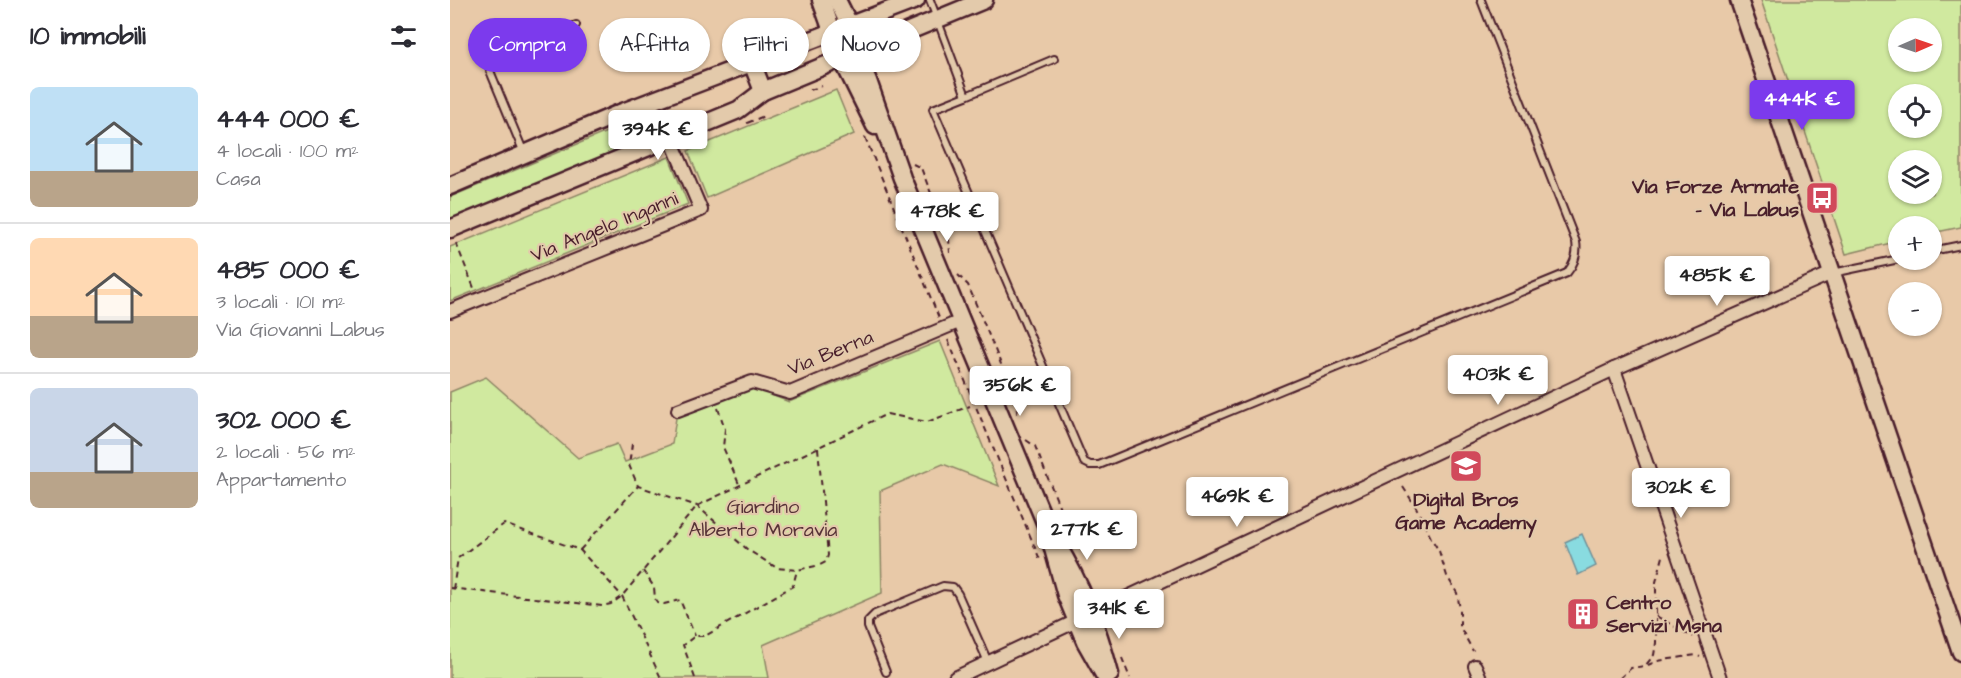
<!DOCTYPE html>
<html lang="it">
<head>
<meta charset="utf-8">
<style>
  body { margin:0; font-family:"Architects Daughter",sans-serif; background:#f7f7f7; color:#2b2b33; height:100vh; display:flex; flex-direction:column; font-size:22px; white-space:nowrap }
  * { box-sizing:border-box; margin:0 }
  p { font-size:20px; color:#7c7c81 }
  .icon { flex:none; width:33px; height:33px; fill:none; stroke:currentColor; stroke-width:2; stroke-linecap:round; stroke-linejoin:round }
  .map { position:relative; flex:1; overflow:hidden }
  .side { display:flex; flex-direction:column; background:#fff; width:450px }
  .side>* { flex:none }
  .top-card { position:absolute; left:18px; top:18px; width:570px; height:54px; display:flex; gap:12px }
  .needle { width:39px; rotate:88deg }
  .tools { position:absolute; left:1438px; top:18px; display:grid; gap:12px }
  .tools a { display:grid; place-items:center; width:54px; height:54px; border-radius:50%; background:#fff; box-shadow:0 2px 4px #0004; font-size:30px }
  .price { position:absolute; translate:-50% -51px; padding:0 14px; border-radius:6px; background:#fff; color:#222; font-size:20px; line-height:39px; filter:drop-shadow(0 2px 3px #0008) }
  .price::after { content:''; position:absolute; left:50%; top:36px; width:18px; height:14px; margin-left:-9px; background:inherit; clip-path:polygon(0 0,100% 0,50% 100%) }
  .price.on { background:#7c3aed; color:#fff }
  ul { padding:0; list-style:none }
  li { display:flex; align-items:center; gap:18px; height:150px; padding:0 30px }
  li+li { border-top:2px solid #e1e1e2 }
  li span { display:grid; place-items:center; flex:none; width:168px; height:120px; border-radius:9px; color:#555 }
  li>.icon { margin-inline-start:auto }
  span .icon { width:72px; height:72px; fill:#fffc; stroke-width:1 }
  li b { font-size:26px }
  h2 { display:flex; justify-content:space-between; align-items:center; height:72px; padding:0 30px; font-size:26px }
  .tag { padding:0 21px; border-radius:27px; background:#fff; box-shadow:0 2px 4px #0004; font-size:21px; line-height:54px }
  .tag.on { background:#7c3aed; color:#fff }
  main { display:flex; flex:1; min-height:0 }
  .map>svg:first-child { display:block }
  .green { fill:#d0e99f; stroke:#8d8465; stroke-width:1.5; fill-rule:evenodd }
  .water { fill:#89dbe0; stroke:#709098; stroke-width:1.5 }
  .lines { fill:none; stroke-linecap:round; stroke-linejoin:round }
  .lane-casing { stroke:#4a1f2b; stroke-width:10 }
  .street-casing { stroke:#4a1f2b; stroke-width:16 }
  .secondary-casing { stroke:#4a1f2b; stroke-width:21 }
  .path { stroke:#4a1f2b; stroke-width:2; stroke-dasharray:6 4.5; stroke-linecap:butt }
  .lane { stroke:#e3caab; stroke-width:6 }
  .street { stroke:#e3caab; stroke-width:12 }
  .secondary { stroke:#e3caab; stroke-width:16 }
  .labels { text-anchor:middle; stroke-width:4.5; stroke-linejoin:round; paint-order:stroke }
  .poi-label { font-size:20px; font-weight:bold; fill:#4a1f2b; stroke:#e3caab; text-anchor:end }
  .street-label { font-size:20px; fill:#4a1f2b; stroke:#e3caab }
  .park-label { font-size:20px; fill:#573337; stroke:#e3caab }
</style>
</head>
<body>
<main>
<section class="side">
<h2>10 immobili<svg class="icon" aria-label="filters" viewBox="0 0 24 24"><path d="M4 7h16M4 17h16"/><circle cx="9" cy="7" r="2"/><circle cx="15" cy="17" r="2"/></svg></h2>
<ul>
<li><span style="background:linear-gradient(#bfe0f5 70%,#b9a48a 0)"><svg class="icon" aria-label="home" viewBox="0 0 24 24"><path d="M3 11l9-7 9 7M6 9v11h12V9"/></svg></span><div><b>444 000 €</b><p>4 locali · 100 m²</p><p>Casa</p></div></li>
<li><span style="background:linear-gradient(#ffd9b3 65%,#b9a48a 0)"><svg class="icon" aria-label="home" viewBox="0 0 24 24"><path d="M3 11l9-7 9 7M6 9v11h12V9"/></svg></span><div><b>485 000 €</b><p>3 locali · 101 m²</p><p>Via Giovanni Labus</p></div></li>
<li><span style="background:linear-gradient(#c9d6e8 70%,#b9a48a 0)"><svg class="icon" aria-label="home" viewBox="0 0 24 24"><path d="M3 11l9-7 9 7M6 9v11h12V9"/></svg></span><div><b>302 000 €</b><p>2 locali · 56 m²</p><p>Appartamento</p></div></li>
</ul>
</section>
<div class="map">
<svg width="1511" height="678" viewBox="0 0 1511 678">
  <rect width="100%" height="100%" fill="#e8c9a8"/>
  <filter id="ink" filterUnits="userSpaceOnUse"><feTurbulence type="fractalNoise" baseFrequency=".0167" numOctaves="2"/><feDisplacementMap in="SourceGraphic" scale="12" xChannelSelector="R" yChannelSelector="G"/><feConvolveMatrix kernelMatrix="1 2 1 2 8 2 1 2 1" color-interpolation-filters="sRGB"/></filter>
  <g filter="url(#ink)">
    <g class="green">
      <path d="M1311 0H1511V227L1482 233V226H1449V241L1396 254ZM1482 28V62H1449V28ZM1482 94V128H1449V94ZM1449 160H1482V194H1449Z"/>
      <path d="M386 90 404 134 257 198 238 151Z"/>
      <path d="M171 126 180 147 0 222V197Z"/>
      <path d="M219 157 238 204 0 301V247Z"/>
      <path d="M490 341 549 486 493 464 430 491 432 593 313 645 319 678H0V392L36 377 128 458 167 444 175 462 222 444 226 418 301 387 339 402Z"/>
    </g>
    <path class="water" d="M1132 534 1146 566 1128 575 1115 542Z"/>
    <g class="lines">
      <defs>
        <g id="lane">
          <path d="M480 0 516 96 483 109 634 462 640 465H649L1117 273C1125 263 1128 254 1126 242L1031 0"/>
          <path d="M516 96 604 59"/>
          <path d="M74 153 40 71 52 57 126 25"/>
          <path d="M1482 251 1511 245"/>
          <path d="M1383 273 1449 259"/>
          <path d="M436 672 418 627V621L425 614 493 586 503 587 508 594 538 662"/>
        </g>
        <g id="street">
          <path d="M0 311 251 210 220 137"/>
          <path d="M1164 369 1270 678"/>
          <path d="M228 410 302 382 340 393 511 321"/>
          <path d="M1025 666 1030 678"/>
          <path d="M505 678 1164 369 1382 273"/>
        </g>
        <g id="secondary">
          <path d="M371 0 392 59 425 126"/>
          <path d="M387 0 400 26 406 53 418 81 452 178 597 527 616 595 635 641 656 678"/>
          <path d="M1289 0 1511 652"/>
          <path d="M302 63 313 91"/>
          <path d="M201 102C197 114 195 121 201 132L220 137"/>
          <path d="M0 186 170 113 466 0"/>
          <path d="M0 229 288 110 313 91 534 0"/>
          <path d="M606 543C632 586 647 625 660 674"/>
        </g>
      </defs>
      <use href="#lane" class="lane-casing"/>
      <use href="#street" class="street-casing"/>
      <use href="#secondary" class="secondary-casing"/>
      <g class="path">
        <path d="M360 90 372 86"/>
        <path d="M297 123 314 116"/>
        <path d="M415 137 489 318"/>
        <path d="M463 164 471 168 499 239 500 253"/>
        <path d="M6 243 24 288"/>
        <path d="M508 275 518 285 568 405 567 414"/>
        <path d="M498 340 591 562"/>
        <path d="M268 408 275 429 273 447 289 484"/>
        <path d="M576 440 585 446 626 548"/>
        <path d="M182 444 179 465 188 486"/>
        <path d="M953 487 966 507 981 538 989 551 997 576 1007 593 1010 609V627L1023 651"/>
        <path d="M130 550 188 486 247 506 298 550 327 568 347 570 370 565 376 562 378 555 368 448"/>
        <path d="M193 571 204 587 205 599 208 603 214 604 230 600 245 636"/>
        <path d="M0 588 152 606 161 604 172 596 247 506 437 414 477 422 520 406"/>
        <path d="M3 589 8 558 54 524 130 550 172 596 211 678"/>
        <path d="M1206 616 1243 637"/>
        <path d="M672 658 680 678"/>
        <path d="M1198 665 1207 661 1246 655 1250 657"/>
        <path d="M245 678 233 645 245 636H255L343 586 347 570"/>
        <path d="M1170 678 1181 668 1195 666 1204 655 1206 643V582L1214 553"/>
      </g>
      <use href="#lane" class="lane"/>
      <use href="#street" class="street"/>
      <use href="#secondary" class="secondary"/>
    </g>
  </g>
  <defs>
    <symbol id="bus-square" viewBox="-11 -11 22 22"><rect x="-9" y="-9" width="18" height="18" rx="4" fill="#d1495b" stroke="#e3caab"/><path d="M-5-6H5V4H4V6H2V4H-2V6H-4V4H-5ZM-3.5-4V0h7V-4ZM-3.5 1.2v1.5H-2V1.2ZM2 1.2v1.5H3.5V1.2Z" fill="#fff"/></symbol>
    <symbol id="school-square" viewBox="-11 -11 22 22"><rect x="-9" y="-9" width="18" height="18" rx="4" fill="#d1495b" stroke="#e3caab"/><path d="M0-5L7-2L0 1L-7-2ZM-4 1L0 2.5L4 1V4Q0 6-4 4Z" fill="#fff"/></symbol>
    <symbol id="building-square" viewBox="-11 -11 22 22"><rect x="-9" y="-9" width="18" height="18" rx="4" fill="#d1495b" stroke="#e3caab"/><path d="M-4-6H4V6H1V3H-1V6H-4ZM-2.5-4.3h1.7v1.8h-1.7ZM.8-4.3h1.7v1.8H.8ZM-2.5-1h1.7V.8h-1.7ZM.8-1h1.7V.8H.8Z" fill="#fff"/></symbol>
  </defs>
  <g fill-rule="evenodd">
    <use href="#bus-square" x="1353" y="179" width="38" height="38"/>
    <use href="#school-square" x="997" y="447" width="38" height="38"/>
    <use href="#building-square" x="1114" y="595" width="38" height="38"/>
  </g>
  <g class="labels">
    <g class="poi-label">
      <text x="1349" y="193">Via Forze Armate<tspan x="1349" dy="23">- Via Labus</tspan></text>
      <text x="1016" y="506" text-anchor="middle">Digital Bros<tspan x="1016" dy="23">Game Academy</tspan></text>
      <text x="1156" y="609" text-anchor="start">Centro<tspan x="1156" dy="23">Servizi Msna</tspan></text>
    </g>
    <g class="street-label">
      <text transform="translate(154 226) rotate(-22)" y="7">Via Angelo Inganni</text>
      <text transform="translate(380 352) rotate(-22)" y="7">Via Berna</text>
    </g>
    <g class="park-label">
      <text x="313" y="513">Giardino<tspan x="313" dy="23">Alberto Moravia</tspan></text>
    </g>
  </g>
</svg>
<div class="tools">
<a><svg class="needle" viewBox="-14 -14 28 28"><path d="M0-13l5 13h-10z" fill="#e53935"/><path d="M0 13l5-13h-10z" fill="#7c7c81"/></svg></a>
<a><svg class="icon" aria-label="locate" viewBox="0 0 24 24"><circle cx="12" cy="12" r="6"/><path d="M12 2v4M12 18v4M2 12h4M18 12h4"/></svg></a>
<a><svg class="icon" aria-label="layers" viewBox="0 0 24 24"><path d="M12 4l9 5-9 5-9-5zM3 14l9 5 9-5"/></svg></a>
<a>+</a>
<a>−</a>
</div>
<b class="price on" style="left:1352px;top:131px">444K €</b>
<b class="price" style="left:208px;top:161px">394K €</b>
<b class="price" style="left:497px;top:243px">478K €</b>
<b class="price" style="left:1267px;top:307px">485K €</b>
<b class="price" style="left:1048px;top:406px">403K €</b>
<b class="price" style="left:570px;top:417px">356K €</b>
<b class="price" style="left:1231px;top:519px">302K €</b>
<b class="price" style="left:787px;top:528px">469K €</b>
<b class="price" style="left:637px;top:561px">277K €</b>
<b class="price" style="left:669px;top:640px">341K €</b>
<div class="top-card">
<a class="tag on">Compra</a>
<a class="tag">Affitta</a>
<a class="tag">Filtri</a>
<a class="tag">Nuovo</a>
</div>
</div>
</main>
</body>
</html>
